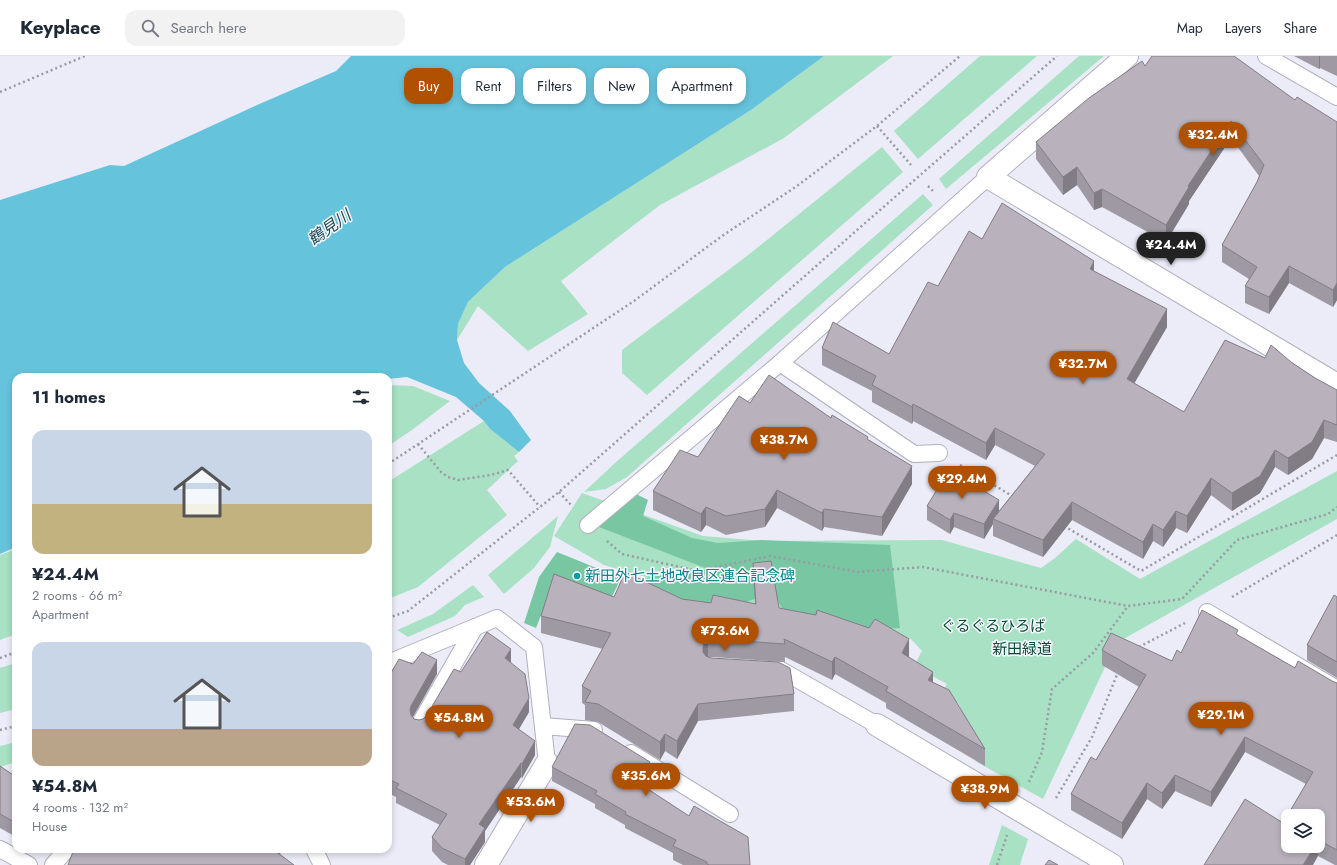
<!DOCTYPE html>
<html lang="en">
<head>
<meta charset="utf-8">
<style>
  body { margin:0; font-family:Jost,"Noto Sans JP",sans-serif; background:#f2f2f3; color:#1f2937; height:100vh; display:flex; flex-direction:column; font-size:15px; white-space:nowrap }
  * { box-sizing:border-box; margin:0 }
  p { font-size:13px; color:#747a83 }
  .icon { flex:none; width:22px; height:22px; fill:none; stroke:currentColor; stroke-width:2; stroke-linecap:round; stroke-linejoin:round }
  .map { position:relative; flex:1; overflow:hidden }
  .drawer { position:absolute; left:12px; top:317px; width:380px; height:480px; display:flex; flex-direction:column; background:#fff; border-radius:12px; box-shadow:0 2px 6px #0003 }
  .drawer>* { flex:none }
  .top-card { position:absolute; left:404px; top:12px; width:380px; height:36px; display:flex; gap:8px }
  .fabs { position:absolute; left:1281px; top:753px; display:grid; gap:8px }
  .fabs a { display:grid; place-items:center; width:44px; height:44px; border-radius:8px; background:#fff; box-shadow:0 2px 6px #0003; font-size:20px }
  .price { position:absolute; translate:-50% -34px; padding:0 9px; border-radius:14px; background:#af5100; color:#fff; font-size:13px; line-height:26px; filter:drop-shadow(0 1px 2px #0008) }
  .price::after { content:''; position:absolute; left:50%; top:24px; width:12px; height:9px; margin-left:-6px; background:inherit; clip-path:polygon(0 0,100% 0,50% 100%) }
  .price.active { background:#222; color:#fff }
  ul { padding:0; list-style:none }
  li { display:grid; align-content:center; gap:8px; height:212px; padding:0 20px }
  li span { display:grid; place-items:center; height:124px; border-radius:12px; color:#555 }
  li>.icon { margin-inline-start:auto }
  span .icon { width:72px; height:72px; fill:#fffc; stroke-width:1 }
  li b { font-size:17px }
  h2 { display:flex; justify-content:space-between; align-items:center; height:48px; padding:0 20px; font-size:17px }
  .chip { padding:0 14px; border-radius:12px; background:#fff; box-shadow:0 2px 6px #0003; font-size:14px; line-height:36px }
  .chip.active { background:#af5100; color:#fff }
  header { display:flex; align-items:center; gap:24px; box-sizing:border-box; height:56px; padding:0 20px; background:#fff; border-bottom:1px solid #e0e1e3 }
  header strong { font-size:19px }
  nav { display:flex; gap:22px; margin-inline-start:auto; font-size:14px }
  .search { width:280px; height:36px; background:#f2f2f3; display:flex; align-items:center; gap:10px; box-sizing:border-box; padding:0 14px; border-radius:12px; color:#747a83; font-size:15px }
  .map>svg:first-child { display:block }
  .green { fill:#a8e1c4 }
  .forest { fill:#78c7a2 }
  .water { fill:#66c3dc }
  .lines { fill:none; stroke-linecap:round; stroke-linejoin:round }
  .lane-casing { stroke:#b0b0bc; stroke-width:18 }
  .street-casing { stroke:#b0b0bc; stroke-width:24 }
  .secondary-casing { stroke:#b0b0bc; stroke-width:24 }
  .path { stroke:#999aa3; stroke-width:2.5; stroke-dasharray:2 3; stroke-linecap:butt }
  .lane { stroke:#fff; stroke-width:16 }
  .street { stroke:#fff; stroke-width:22 }
  .secondary { stroke:#fff; stroke-width:22 }
  .wall { fill:#9f99a3 }
  .shaded-wall { fill:#827d84 }
  .building { fill:#b9b2bd; stroke:#827d84 }
  .culture-dot { fill:#0f9aa8; stroke:#f9faff; stroke-width:1.5 }
  .labels { text-anchor:middle; stroke-width:3; stroke-linejoin:round; paint-order:stroke }
  .culture-label { font-size:15px; fill:#0d838f; stroke:#f9faff; text-anchor:start }
  .park-label { font-size:15px; fill:#074a32; stroke:#f9faff }
  .water-label { font-size:16px; font-style:italic; fill:#1e4853; stroke:#f9faff }
</style>
</head>
<body>
<header>
<strong>Keyplace</strong>
<div class="search"><svg class="icon" aria-label="search" viewBox="0 0 24 24"><circle cx="10" cy="10" r="6"/><path d="M15 15l6 6"/></svg>Search here</div>
<nav><a>Map</a><a>Layers</a><a>Share</a></nav>
</header>
<div class="map">
<svg width="1337" height="809" viewBox="0 0 1337 809">
  <rect width="100%" height="100%" fill="#ebecf8"/>
  <g class="green">
    <path d="M824 0H893L784 82 660 149 561 225 588 258 528 295 478 250 457 284 458 268 468 246 505 211 751 54Z"/>
    <path d="M980 0H1037L918 103 894 75Z"/>
    <path d="M1079 0H1104L946 133 939 123Z"/>
    <path d="M882 91 903 116 647 339 622 317V294L747 200Z"/>
    <path d="M923 138 933 149 627 421 606 433 584 436 615 407Z"/>
    <path d="M388 329 413 330 450 345 412 374 388 390Z"/>
    <path d="M484 365 490 373 519 396 514 400 518 405 487 434 507 459 418 531 388 543V426Z"/>
    <path d="M1337 415V463L1111 590 1105 611 1043 743 975 705 982 694 958 647 941 638 947 628 914 610 922 595 911 583 727 545 604 509 554 480 582 437 703 480 764 485 942 484 1041 512 1055 502 1076 483 1140 523Z"/>
    <path d="M558 460 550 491 534 512 504 538 488 519Z"/>
    <path d="M16 493V578L0 584V499Z"/>
    <path d="M473 529 484 541 465 549 455 560 408 581 397 574 433 558Z"/>
    <path d="M16 607V653L0 657V612Z"/>
    <path d="M16 686V706L0 711V690Z"/>
    <path d="M1002 769 1028 783 1020 809H989Z"/>
  </g>
  <g class="forest">
    <path d="M636 438 648 444 643 460 692 482 718 487 761 484 890 489 900 572 860 574 786 560 773 536 741 548 675 547 631 524 708 513 599 471Z"/>
    <path d="M557 496 621 522 609 547 553 529 536 572 524 567 539 521Z"/>
  </g>
  <path class="water" d="M351 0H824L751 54 505 211 468 246 458 268 457 284 464 307 479 327 510 355 531 384 519 396 490 373 484 365 456 341 407 321 388 323V321H16V491L0 498V144L110 109 124 110 257 49 336 15Z"/>
  <g class="lines">
    <defs>
      <g id="lane">
        <path d="M1266 0 1337 41"/>
        <path d="M780 307 914 398 939 397"/>
        <path d="M588 469 780 307 988 121"/>
        <path d="M1207 556 1337 633"/>
        <path d="M388 607 497 562 534 591 547 707"/>
        <path d="M772 613 781 614 877 669"/>
        <path d="M419 669 475 571"/>
        <path d="M543 670 594 674"/>
        <path d="M631 697 730 758"/>
        <path d="M0 793 29 809"/>
        <path d="M314 793 322 809"/>
        <path d="M53 809 67 793"/>
      </g>
      <g id="street">
        <path d="M1127 0 988 121 1337 329"/>
        <path d="M486 809 547 707"/>
      </g>
      <path id="secondary" d="M877 669 1112 809"/>
    </defs>
    <use href="#lane" class="lane-casing"/>
    <use href="#street" class="street-casing"/>
    <use href="#secondary" class="secondary-casing"/>
    <g class="path">
      <path d="M0 36 85 0"/>
      <path d="M877 70 911 109"/>
      <path d="M928 130 934 136"/>
      <path d="M418 388 441 416 448 421 458 424 491 419 508 414 540 451"/>
      <path d="M388 408 634 245 722 180 797 130 877 70 960 0"/>
      <path d="M960 409 1014 441"/>
      <path d="M559 436 572 450"/>
      <path d="M1064 470 1141 515 1337 399"/>
      <path d="M607 485 622 498 698 515 770 500 858 516 923 511 1128 550"/>
      <path d="M1232 541 1337 479"/>
      <path d="M388 562 408 555 559 436 864 168 1057 0"/>
      <path d="M1139 591 1185 567"/>
      <path d="M0 602 16 596"/>
      <path d="M0 674 16 670"/>
      <path d="M1029 726 1042 696 1052 633 1093 597 1128 550 1182 543 1237 484 1328 458 1337 451"/>
      <path d="M1056 742 1092 681 1118 616"/>
      <path d="M997 809 1007 779"/>
    </g>
    <use href="#lane" class="lane"/>
    <use href="#street" class="street"/>
    <use href="#secondary" class="secondary"/>
  </g>
  <g class="wall">
    <path d="M1294 0H1337V20L1320 12 1319 13Z"/>
    <path d="M1145 10 1295 44 1337 66V244L1333 251 1289 227 1269 258 1245 247V230L1249 223 1222 206V189L1257 126 1259 120 1231 82 1189 145V148L1166 186 1102 151 1094 154 1077 129 1063 139 1036 103V86Z"/>
    <path d="M982 183 1094 215 1167 271 1134 327 1184 356 1265 302 1291 306 1315 322 1337 334V386L1324 382 1312 403 1288 419 1275 411 1260 437 1232 455 1211 439 1187 477 1176 472 1163 491 1153 485 1143 503 1072 464 1043 501 993 480V468L984 483 954 471 950 478 927 464V450L999 455 1035 410 995 389 986 404 913 365 912 368 872 346V335L822 309V292L889 298 938 230Z"/>
    <path d="M831 362 868 384 912 428 882 480 824 471 822 475 777 452 765 471 726 479 706 469 701 476 653 454V435L698 401Z"/>
    <path d="M753 507 779 552 909 601 933 626 985 693V710L886 652V647L835 618 832 624 785 601V606L713 601H709L794 638V655L698 665 677 703 665 695 660 704 598 666 585 664V649L582 647V630L603 593 541 577V560L614 541 682 543 711 547H755L753 524Z"/>
    <path d="M1337 541V622L1307 604V589Z"/>
    <path d="M1238 579 1295 612 1337 627V809H1335L1318 800 1283 767 1306 728 1245 696 1211 751 1175 735 1162 753 1147 743 1122 783 1071 754V738L1096 704 1139 631 1102 609V594L1172 605 1181 597Z"/>
    <path d="M511 607 529 656 519 673 535 699 522 722 521 721 485 775V786L470 809H448L442 806 432 795V781L440 769 396 747V741L388 737V622L437 618 413 661 414 663 419 664 423 663 427 659 461 616Z"/>
    <path d="M0 710 16 721V781L0 772Z"/>
    <path d="M552 711 650 720 643 730 750 809H683L673 804V797L625 772V769L595 752V748L552 725Z"/>
    <path d="M36 793H43L41 796Z"/>
  </g>
  <g class="shaded-wall">
    <path d="M1319 0H1320V12L1319 13Z"/>
    <path d="M1231 65V82L1189 145V148L1166 186V169L1188 130Z"/>
    <path d="M1077 111V129L1063 139V121Z"/>
    <path d="M1102 133V151L1094 154V137Z"/>
    <path d="M1094 205V223L1090 213Z"/>
    <path d="M1289 210V227L1269 258V241Z"/>
    <path d="M1337 227V244L1333 251V234Z"/>
    <path d="M1167 253V271L1127 340V323Z"/>
    <path d="M913 348V365L912 368V351Z"/>
    <path d="M1324 364V382L1312 403 1288 419V402Z"/>
    <path d="M995 372V389L986 404V387Z"/>
    <path d="M1275 394V411L1260 437 1232 455V437Z"/>
    <path d="M912 410V428L882 480V461Z"/>
    <path d="M1211 422V439L1187 477V460Z"/>
    <path d="M777 434V452L765 471V453Z"/>
    <path d="M999 444V458L993 463V468L984 483V468Z"/>
    <path d="M1072 446V464L1043 501V484Z"/>
    <path d="M706 451V469L701 476V458Z"/>
    <path d="M824 453V471L822 475V457Z"/>
    <path d="M1176 455V472L1163 491V474Z"/>
    <path d="M954 457V471L950 478V464Z"/>
    <path d="M1153 468V485L1143 503V486Z"/>
    <path d="M909 583V601L902 614V597Z"/>
    <path d="M708 584V601L703 609V592L704 587Z"/>
    <path d="M511 593V608L505 602Z"/>
    <path d="M835 601V618L832 624V606Z"/>
    <path d="M437 604V618L411 664 410 654 411 650Z"/>
    <path d="M933 616V633L928 624Z"/>
    <path d="M529 642V656L513 683V669Z"/>
    <path d="M698 648V665L677 703V685Z"/>
    <path d="M665 678V695L660 704V686Z"/>
    <path d="M1245 681V696L1211 751V736Z"/>
    <path d="M535 685V699L522 722V708Z"/>
    <path d="M650 706V720L637 740V726Z"/>
    <path d="M521 707V721L485 775V786L470 809H465V803L479 768Z"/>
    <path d="M1175 719V735L1162 753V737Z"/>
    <path d="M1147 727V743L1122 783V767Z"/>
    <path d="M1318 784V800L1313 809H1303L1315 790H1318Z"/>
    <path d="M274 793H283L274 808Z"/>
  </g>
  <g class="building">
    <path d="M1152 0H1234L1295 44 1297 41 1337 66V227L1333 234 1289 210 1269 241 1245 230 1257 211 1222 189 1257 126 1264 109 1231 65 1188 130 1189 131 1166 169 1102 133 1094 137 1077 111 1063 121 1036 86 1089 42 1142 5 1145 10Z"/>
    <path d="M1002 147 1094 205 1090 213 1167 253 1127 323 1184 356 1225 284 1265 302 1271 289 1291 306 1315 322 1337 334V369L1324 364 1312 386 1288 402 1275 394 1260 420 1232 437 1211 422 1187 460 1176 455 1163 474 1153 468 1143 486 1072 446 1043 484 993 463 1045 398 995 372 986 387 913 348 912 351 872 329 876 320 822 292 833 266 889 298 928 226 938 230 969 175 982 183Z"/>
    <path d="M769 319 831 362 832 359 868 381 867 383 912 410 882 461 824 453 822 457 777 434 765 453 726 460 706 451 701 458 653 435 680 394 698 401 739 340 750 347Z"/>
    <path d="M949 414 999 444 984 468 954 457 950 464 927 450Z"/>
    <path d="M771 505 779 552 816 559 817 554 869 572 875 563 909 583 902 597 933 616 928 624 949 634 985 693 886 635 888 631 835 601 832 606 784 583 785 588 713 583 708 584 704 587 703 592V596L706 600 711 602 778 606 790 612 794 638 698 648 677 685 665 678 660 686 598 648 585 646 591 635 582 630 611 577 541 560 554 518 614 541 625 516 682 543 711 547 713 539 756 548 753 507Z"/>
    <path d="M1334 539 1337 541V606L1307 589Z"/>
    <path d="M1202 554 1238 574 1236 578 1295 612 1298 605 1332 625 1337 627V794L1318 784V785V760H1288V790H1315L1303 809H1204L1245 743 1283 767 1313 716 1245 681 1211 736 1175 719 1162 737 1147 727 1122 767 1071 738 1091 701 1096 704 1146 619 1102 594 1111 577 1172 605 1177 594 1181 597Z"/>
    <path d="M487 576 511 593 505 602 525 618 529 642 513 669 535 685 522 708 521 707 479 768 485 772 465 803 442 792 432 781 447 758 396 732 399 728 388 723V622L399 603 413 608 422 596 437 604 411 650 410 654 411 659 414 663 419 664 423 663 427 659 454 613 461 616Z"/>
    <path d="M575 668 590 669 650 706 637 726 689 760 694 750 748 781 750 809H709L707 808V806L673 790 676 784 625 758 626 756 595 738 597 735 552 711Z"/>
    <path d="M0 710 16 721V767L0 758Z"/>
    <path d="M74 793H274V794L294 809H68Z"/>
    <path d="M1049 804 1058 809H1045Z"/>
  </g>
  <circle class="culture-dot" cx="577" cy="520" r="4"/>
  <g class="labels">
    <g class="culture-label">
      <text x="585" y="525">新田外七土地改良区連合記念碑</text>
    </g>
    <g class="park-label">
      <text x="993" y="575">ぐるぐるひろば</text>
      <text x="1022" y="598">新田緑道</text>
    </g>
    <g class="water-label">
      <text transform="translate(329 171) rotate(-35)" y="6">鶴見川</text>
    </g>
  </g>
</svg>
<div class="fabs">
<a><svg class="icon" aria-label="layers" viewBox="0 0 24 24"><path d="M12 4l9 5-9 5-9-5zM3 14l9 5 9-5"/></svg></a>
</div>
<b class="price" style="left:1213px;top:100px">¥32.4M</b>
<b class="price active" style="left:1171px;top:210px">¥24.4M</b>
<b class="price" style="left:1083px;top:329px">¥32.7M</b>
<b class="price" style="left:784px;top:405px">¥38.7M</b>
<b class="price" style="left:962px;top:444px">¥29.4M</b>
<b class="price" style="left:725px;top:596px">¥73.6M</b>
<b class="price" style="left:1221px;top:680px">¥29.1M</b>
<b class="price" style="left:459px;top:683px">¥54.8M</b>
<b class="price" style="left:646px;top:741px">¥35.6M</b>
<b class="price" style="left:985px;top:754px">¥38.9M</b>
<b class="price" style="left:531px;top:767px">¥53.6M</b>
<div class="top-card">
<a class="chip active">Buy</a>
<a class="chip">Rent</a>
<a class="chip">Filters</a>
<a class="chip">New</a>
<a class="chip">Apartment</a>
</div>
<section class="drawer">
<h2>11 homes<svg class="icon" aria-label="filters" viewBox="0 0 24 24"><path d="M4 7h16M4 17h16"/><circle cx="9" cy="7" r="2"/><circle cx="15" cy="17" r="2"/></svg></h2>
<ul>
<li><span style="background:linear-gradient(#c9d6e8 60%,#c2b280 0)"><svg class="icon" aria-label="home" viewBox="0 0 24 24"><path d="M3 11l9-7 9 7M6 9v11h12V9"/></svg></span><div><b>¥24.4M</b><p>2 rooms · 66 m²</p><p>Apartment</p></div></li>
<li><span style="background:linear-gradient(#c9d6e8 70%,#b9a48a 0)"><svg class="icon" aria-label="home" viewBox="0 0 24 24"><path d="M3 11l9-7 9 7M6 9v11h12V9"/></svg></span><div><b>¥54.8M</b><p>4 rooms · 132 m²</p><p>House</p></div></li>
</ul>
</section>
</div>
</body>
</html>
